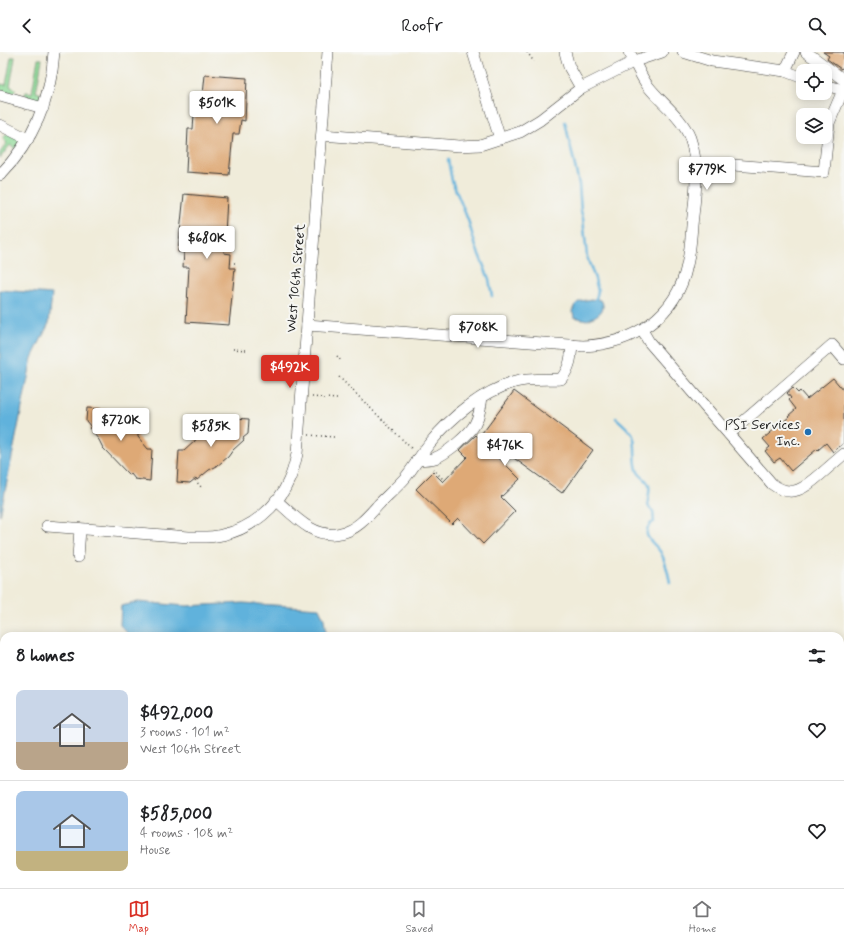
<!DOCTYPE html>
<html lang="en">
<head>
<meta charset="utf-8">
<style>
  body { margin:0; font-family:Mynerve,sans-serif; background:#f2f2f2; color:#202124; height:100vh; display:flex; flex-direction:column; font-size:15px; white-space:nowrap }
  * { box-sizing:border-box; margin:0 }
  p { font-size:13px; color:#757577 }
  .icon { flex:none; width:22px; height:22px; fill:none; stroke:currentColor; stroke-width:2; stroke-linecap:round; stroke-linejoin:round }
  .map { position:relative; flex:1; overflow:hidden }
  .details { position:absolute; left:0px; top:580px; width:844px; height:256px; display:flex; flex-direction:column; background:#fff; border-radius:12px 12px 0 0; box-shadow:0 2px 10px #0003 }
  .details>* { flex:none }
  .controls { position:absolute; left:796px; top:12px; display:grid; gap:8px }
  .controls a { display:grid; place-items:center; width:36px; height:36px; border-radius:8px; background:#fff; box-shadow:0 2px 10px #0003; font-size:20px }
  .price { position:absolute; translate:-50% -34px; padding:0 9px; border-radius:4px; background:#fff; color:#222; font-size:13px; line-height:26px; filter:drop-shadow(0 1px 2px #0008) }
  .price::after { content:''; position:absolute; left:50%; top:24px; width:12px; height:9px; margin-left:-6px; background:inherit; clip-path:polygon(0 0,100% 0,50% 100%) }
  .price.on { background:#d93025; color:#fff }
  ul { padding:0; list-style:none }
  li { display:flex; align-items:center; gap:12px; height:100px; padding:0 16px }
  li+li { border-top:1px solid #e0e0e0 }
  li span { display:grid; place-items:center; flex:none; width:112px; height:80px; border-radius:8px; color:#555 }
  li>.icon { margin-inline-start:auto }
  span .icon { width:48px; height:48px; fill:#fffc; stroke-width:1 }
  li b { font-size:17px }
  h2 { display:flex; justify-content:space-between; align-items:center; height:48px; padding:0 16px; font-size:17px }
  header { display:flex; justify-content:space-between; align-items:center; height:52px; padding:0 16px; background:#fff; font-size:18px; font-weight:600 }
  .tab-bar { display:flex; justify-content:space-around; align-items:center; height:56px; border-top:1px solid #e0e0e0; background:#fff; font-size:11px; color:#757577 }
  .tab-bar a { display:grid; justify-items:center; gap:2px }
  .tab-bar .on { color:#d93025 }
  .map>svg:first-child { display:block }
  .green { fill:#8dda97; stroke:#547b5a }
  .water { fill:#61b2dc; stroke:#3e677c }
  .lines { fill:none; stroke-linecap:round; stroke-linejoin:round }
  .stream { stroke:#61b2dc; stroke-width:2.5 }
  .building { fill:#dea976 }
  .minor-casing { stroke:#3c3b38; stroke-width:12 }
  .path { stroke:#3c3b38; stroke-width:1.5; stroke-dasharray:1 3; stroke-linecap:butt }
  .minor { stroke:#fff; stroke-width:11 }
  .poi-dot { fill:#1f6fb2; stroke:#f6f6f2; stroke-width:1.5 }
  .labels { text-anchor:middle; stroke-width:4; stroke-linejoin:round; paint-order:stroke }
  .street-label { font-size:14px; fill:#1c1c1c; stroke:#f6f6f2 }
  .poi-label { font-size:14px; fill:#1c1c1c; stroke:#f6f6f2; text-anchor:end }
</style>
</head>
<body>
<header><svg class="icon" aria-label="back" viewBox="0 0 24 24"><path d="M15 5l-7 7 7 7"/></svg>Roofr<svg class="icon" aria-label="search" viewBox="0 0 24 24"><circle cx="10" cy="10" r="6"/><path d="M15 15l6 6"/></svg></header>
<div class="map">
<svg width="844" height="836" viewBox="0 0 844 836">
  <rect width="100%" height="100%" fill="#f6f6f2"/>
  <filter id="ink" filterUnits="userSpaceOnUse"><feTurbulence type="fractalNoise" baseFrequency=".025" numOctaves="2"/><feDisplacementMap in="SourceGraphic" scale="8" xChannelSelector="R" yChannelSelector="G"/><feConvolveMatrix kernelMatrix="1 2 1 2 8 2 1 2 1" color-interpolation-filters="sRGB"/></filter>
  <filter id="wash" filterUnits="userSpaceOnUse"><feTurbulence type="fractalNoise" baseFrequency=".012" numOctaves="4" result="noise"/><feDisplacementMap in="SourceGraphic" scale="16" xChannelSelector="R" yChannelSelector="G"/><feGaussianBlur stdDeviation="0.9" result="paint"/><feColorMatrix in="noise" values="0 0 0 0 0 0 0 0 0 0 0 0 0 0 0 0 0 1.4 0 .05"/><feComposite in="paint" operator="in"/></filter>
  <g filter="url(#wash)">
    <rect width="100%" height="100%" fill="#f0ecda"/>
    <g class="green">
      <path d="M11 5H15L10 34 16 38 12 42 0 38V32L6 33Z"/>
      <path d="M38 7H42L36 40 42 42 41 47 38 49 28 46 25 42 26 40 32 41Z"/>
      <path d="M10 82 19 88V91L16 97 10 93 0 106V101L7 91 3 87C4 83 7 83 10 82Z"/>
    </g>
    <g class="water">
      <path d="M0 238 52 242 49 271 32 306 0 464Z"/>
      <path d="M598 247 601 248C608 259 595 265 587 268L574 265C569 247 586 248 598 247Z"/>
      <path d="M138 550 186 554 243 551 319 556 324 567 326 584H130L120 573 121 554Z"/>
    </g>
    <g class="lines">
      <g class="stream">
        <path d="M565 70 579 132 581 159 583 166 587 205 595 227 598 239 596 247"/>
        <path d="M448 108 452 129 468 168 476 195 489 227 492 244"/>
        <path d="M616 366C622 371 629 377 633 384 637 392 633 410 638 420 641 426 648 427 649 434 651 443 643 454 653 459L654 470 650 472C640 486 656 491 661 501 666 510 668 521 670 531"/>
        <path d="M840 652 844 651"/>
      </g>
    </g>
    <g id="blocks">
      <g class="building">
        <path d="M823 0H844V14L841 17 827 7 829 4Z"/>
        <path d="M205 23 247 26 245 69 241 68 239 82H233L229 123 186 120 188 77H193L194 62 201 63Z"/>
        <path d="M184 142 227 146 224 201 231 202 230 216H235L229 273 186 270 189 215H183L184 200H178Z"/>
        <path d="M833 326 844 339V391L833 400 826 391 818 398 817 397 791 419 780 406 774 410 765 399 770 395 763 387 789 365 788 364 796 357 789 348 791 346 787 341 793 336 798 341 800 339 807 347Z"/>
        <path d="M514 339 593 398 562 441 489 388 485 392 520 427 501 445 515 459 483 492 458 466 452 472 416 437 433 420 443 430 467 405 460 398 476 383 479 386Z"/>
        <path d="M87 356 118 358V362L128 374H133L138 380V385L148 397H152L150 429 135 427 131 422 129 423 103 396 99 388 89 376 91 375 86 369Z"/>
        <path d="M218 365 249 367 248 382 243 386 244 388 233 398 228 405 217 414 209 418 197 428 196 426 190 431 177 430 179 399H184L195 389 196 384 202 379H207L218 369Z"/>
      </g>
    </g>
  </g>
  <g filter="url(#ink)">
    <use href="#blocks" fill-opacity="0" stroke="#3c3b38" stroke-width="1"/>
    <g class="lines">
      <defs>
        <g id="minor">
          <path d="M473 0 500 87"/>
          <path d="M565 0 569 15 581 36"/>
          <path d="M683 0 712 9 785 19 803 26"/>
          <path d="M806 0 844 28"/>
          <path d="M785 19 794 0"/>
          <path d="M825 33 843 38"/>
          <path d="M0 44 43 56"/>
          <path d="M0 73 28 87"/>
          <path d="M322 83 459 94 480 93 520 80 540 68 581 36 635 9 662 0"/>
          <path d="M696 112 733 113 824 120 829 71 844 36"/>
          <path d="M0 123C33 89 51 47 54 0"/>
          <path d="M307 273 583 294C633 292 677 264 687 213 691 197 691 180 693 164 696 138 699 112 690 86 682 65 662 52 648 34 640 24 636 11 629 0"/>
          <path d="M642 278 649 290 772 432C792 447 805 436 821 422 828 416 836 409 844 402"/>
          <path d="M729 382 832 293 844 307"/>
          <path d="M417 408C423 407 430 408 435 406 446 402 470 382 475 372 479 364 481 354 482 345"/>
          <path d="M276 448C294 464 315 488 341 481 357 478 369 463 379 452 388 443 397 435 405 426 414 415 421 402 430 391 452 364 482 340 515 330 530 326 546 328 561 327 570 316 571 306 572 293"/>
          <path d="M47 474 189 485C200 485 211 486 222 483 251 477 278 455 289 428 293 420 295 411 297 402L328 0"/>
          <path d="M78 505 80 477"/>
        </g>
      </defs>
      <use href="#minor" class="minor-casing"/>
      <g class="path">
        <path d="M527 0 534 10"/>
        <path d="M230 211H235"/>
        <path d="M233 297 246 298"/>
        <path d="M337 304 341 309"/>
        <path d="M339 325 413 398"/>
        <path d="M312 345 337 347"/>
        <path d="M309 383 334 385"/>
        <path d="M433 417 444 428"/>
        <path d="M195 428 201 435"/>
      </g>
      <use href="#minor" class="minor"/>
    </g>
  </g>
  <circle class="poi-dot" cx="808" cy="380" r="4"/>
  <g class="labels">
    <g class="street-label">
      <text transform="translate(295 226) rotate(-85)" y="5">West 106th Street</text>
    </g>
    <g class="poi-label">
      <text x="800" y="377">PSI Services<tspan x="800" dy="16">Inc.</tspan></text>
    </g>
  </g>
</svg>
<div class="controls">
<a><svg class="icon" aria-label="locate" viewBox="0 0 24 24"><circle cx="12" cy="12" r="6"/><path d="M12 2v4M12 18v4M2 12h4M18 12h4"/></svg></a>
<a><svg class="icon" aria-label="layers" viewBox="0 0 24 24"><path d="M12 4l9 5-9 5-9-5zM3 14l9 5 9-5"/></svg></a>
</div>
<b class="price" style="left:217px;top:73px">$501K</b>
<b class="price" style="left:707px;top:139px">$779K</b>
<b class="price" style="left:207px;top:208px">$680K</b>
<b class="price" style="left:478px;top:297px">$708K</b>
<b class="price on" style="left:290px;top:337px">$492K</b>
<b class="price" style="left:121px;top:390px">$720K</b>
<b class="price" style="left:211px;top:396px">$585K</b>
<b class="price" style="left:505px;top:415px">$476K</b>
<section class="details">
<h2>8 homes<svg class="icon" aria-label="filters" viewBox="0 0 24 24"><path d="M4 7h16M4 17h16"/><circle cx="9" cy="7" r="2"/><circle cx="15" cy="17" r="2"/></svg></h2>
<ul>
<li><span style="background:linear-gradient(#c9d6e8 65%,#b9a48a 0)"><svg class="icon" aria-label="home" viewBox="0 0 24 24"><path d="M3 11l9-7 9 7M6 9v11h12V9"/></svg></span><div><b>$492,000</b><p>3 rooms · 101 m²</p><p>West 106th Street</p></div><svg class="icon" aria-label="heart" viewBox="0 0 24 24"><path d="M12 20l-8-8c-3-5 5-10 8-4 3-6 11-1 8 4z"/></svg></li>
<li><span style="background:linear-gradient(#a9c7e8 75%,#c2b280 0)"><svg class="icon" aria-label="home" viewBox="0 0 24 24"><path d="M3 11l9-7 9 7M6 9v11h12V9"/></svg></span><div><b>$585,000</b><p>4 rooms · 108 m²</p><p>House</p></div><svg class="icon" aria-label="heart" viewBox="0 0 24 24"><path d="M12 20l-8-8c-3-5 5-10 8-4 3-6 11-1 8 4z"/></svg></li>
</ul>
</section>
</div>
<nav class="tab-bar">
<a class="on"><svg class="icon" aria-label="map" viewBox="0 0 24 24"><path d="M3 6l6-2 6 2 6-2v14l-6 2-6-2-6 2zM9 4v14M15 6v14"/></svg>Map</a>
<a><svg class="icon" aria-label="saved" viewBox="0 0 24 24"><path d="M7 4h10v16l-5-4-5 4z"/></svg>Saved</a>
<a><svg class="icon" aria-label="home" viewBox="0 0 24 24"><path d="M3 11l9-7 9 7M6 9v11h12V9"/></svg>Home</a>
</nav>
</body>
</html>
